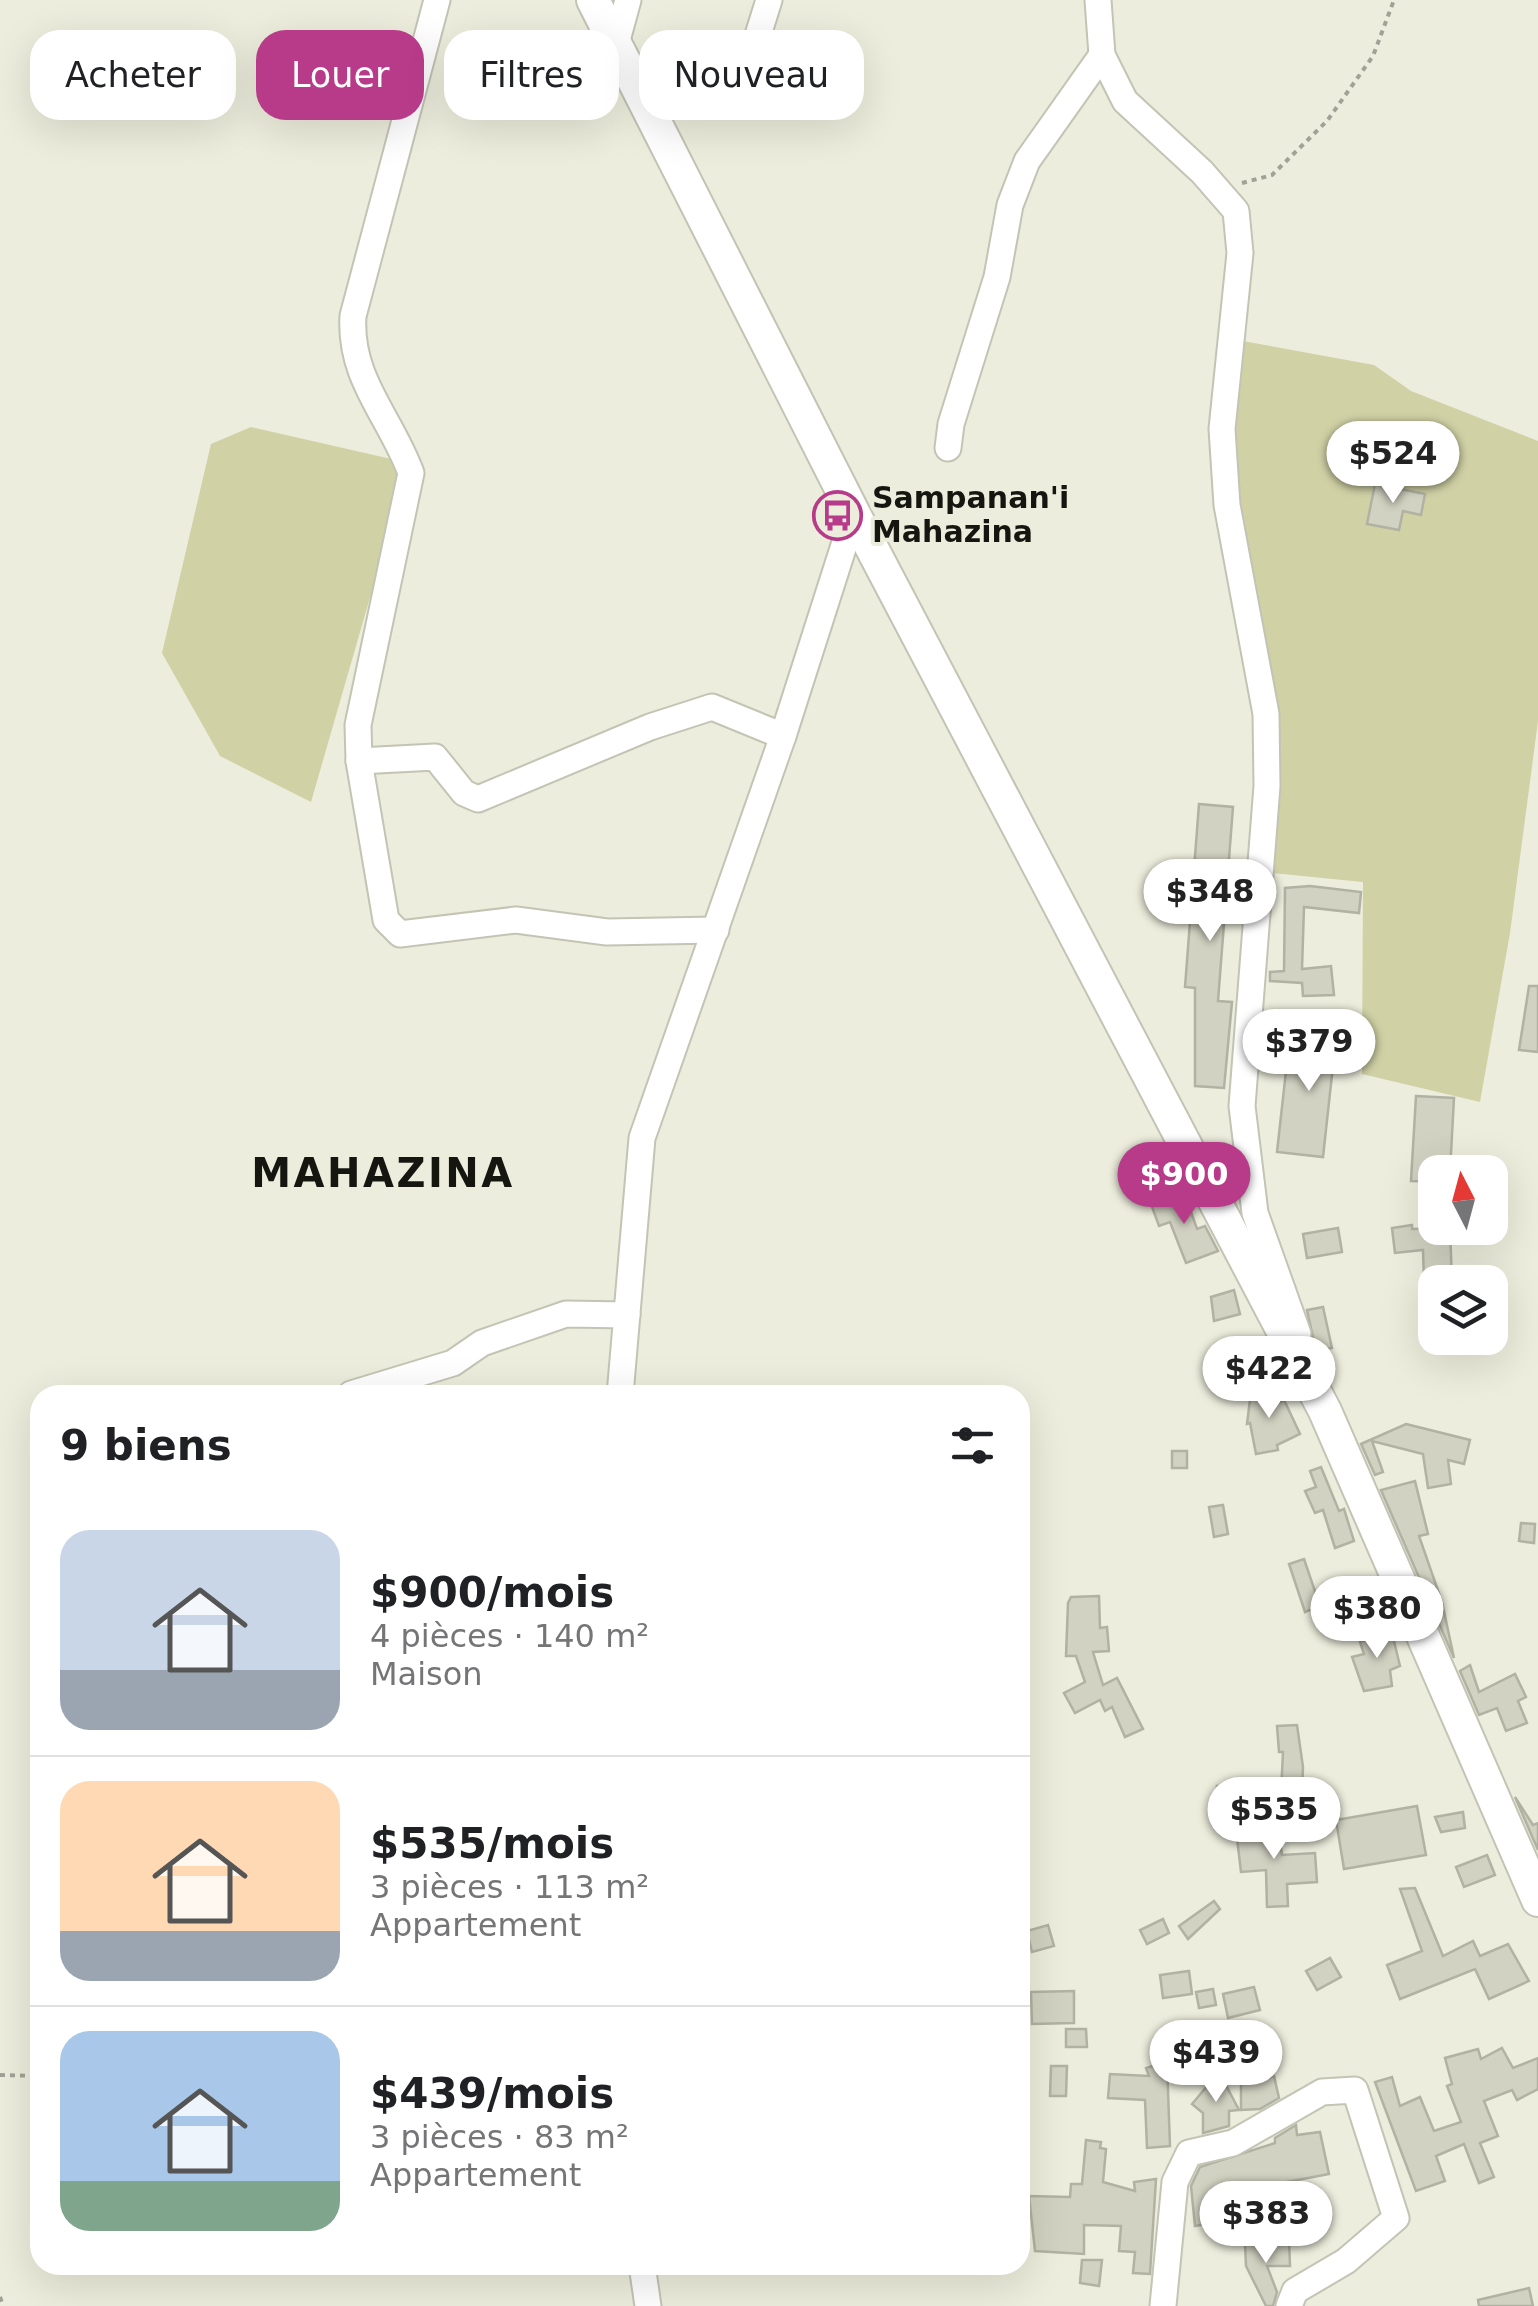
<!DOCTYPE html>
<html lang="fr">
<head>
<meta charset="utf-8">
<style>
  body { margin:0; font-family:"DejaVu Sans",sans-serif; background:#f2f2f2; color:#202124; height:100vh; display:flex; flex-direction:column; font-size:38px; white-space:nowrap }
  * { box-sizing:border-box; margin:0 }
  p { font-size:32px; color:#757577 }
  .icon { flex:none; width:55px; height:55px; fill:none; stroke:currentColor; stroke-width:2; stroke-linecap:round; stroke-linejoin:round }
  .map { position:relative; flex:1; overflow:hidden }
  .sheet { position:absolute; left:30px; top:1385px; width:1000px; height:890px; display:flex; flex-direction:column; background:#fff; border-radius:30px; box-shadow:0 10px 40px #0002 }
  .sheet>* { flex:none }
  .hud { position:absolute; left:30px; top:30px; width:1000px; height:90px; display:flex; gap:20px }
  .needle { width:65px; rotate:354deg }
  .controls { position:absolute; left:1418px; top:1155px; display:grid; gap:20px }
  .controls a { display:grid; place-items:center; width:90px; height:90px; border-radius:20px; background:#fff; box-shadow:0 10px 40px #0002; font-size:50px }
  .price { position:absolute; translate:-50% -85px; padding:0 22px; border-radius:35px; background:#fff; color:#222; font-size:32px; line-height:65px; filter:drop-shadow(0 2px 5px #0008) }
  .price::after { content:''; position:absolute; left:50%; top:60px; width:30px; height:22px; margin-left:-15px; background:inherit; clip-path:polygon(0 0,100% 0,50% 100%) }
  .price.current { background:#b83b8a; color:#fff }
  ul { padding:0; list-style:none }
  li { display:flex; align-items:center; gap:30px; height:250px; padding:0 30px }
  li+li { border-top:2px solid #e0e0e0 }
  li span { display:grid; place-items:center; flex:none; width:280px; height:200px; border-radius:30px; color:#555 }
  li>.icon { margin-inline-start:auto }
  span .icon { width:120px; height:120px; fill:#fffc; stroke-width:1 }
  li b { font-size:42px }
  h2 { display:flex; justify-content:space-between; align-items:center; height:120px; padding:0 30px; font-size:42px }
  .pill { padding:0 35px; border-radius:30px; background:#fff; box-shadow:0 10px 40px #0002; font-size:35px; line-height:90px }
  .pill.current { background:#b83b8a; color:#fff }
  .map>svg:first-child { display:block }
  .green { fill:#d0d1a5 }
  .building { fill:#d2d2c2; stroke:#b2b2a3; stroke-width:2.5 }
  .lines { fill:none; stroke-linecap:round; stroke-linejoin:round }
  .minor-casing { stroke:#c3c4b4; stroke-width:29 }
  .major-casing { stroke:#c3c4b4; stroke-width:36 }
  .path { stroke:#a1a195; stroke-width:4; stroke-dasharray:5 5; stroke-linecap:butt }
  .minor { stroke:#fff; stroke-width:25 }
  .major { stroke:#fff; stroke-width:32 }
  .labels { text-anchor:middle; stroke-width:8; stroke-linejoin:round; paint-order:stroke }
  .poi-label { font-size:30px; font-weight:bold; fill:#161611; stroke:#eceddc; text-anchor:start }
  .district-label { font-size:40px; font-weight:bold; letter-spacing:2.5px; fill:#161611; stroke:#eceddc }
</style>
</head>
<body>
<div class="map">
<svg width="1538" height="2306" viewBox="0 0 1538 2306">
  <rect width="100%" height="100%" fill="#eceddc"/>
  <g class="green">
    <path d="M1232 339 1374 365 1411 391 1538 441V721L1510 933 1480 1102 1362 1074 1363 882 1262 872 1267 786 1227 505Z"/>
    <path d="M251 427 400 461 403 483 311 802 220 756 162 653 211 444Z"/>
  </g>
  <g class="building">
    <path d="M1375 484 1425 494 1421 515 1403 511 1399 530 1367 524Z"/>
    <path d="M1199 804 1233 807 1218 1001 1232 1002 1224 1088 1195 1086V988L1185 987Z"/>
    <path d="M1310 886 1361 892 1359 913 1304 907 1302 969 1331 966 1334 995 1303 996 1302 983 1270 981V972L1284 971 1285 888Z"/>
    <path d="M1529 986H1538V1052L1519 1050Z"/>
    <path d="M1310 1017 1338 1020 1323 1157 1277 1152 1286 1071 1303 1073Z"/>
    <path d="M1416 1096 1454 1098 1450 1172H1435V1182L1411 1181Z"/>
    <path d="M1184 1192 1197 1229 1205 1226 1218 1251 1186 1263 1170 1222 1159 1226 1151 1204Z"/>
    <path d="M1412 1225V1229L1450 1228 1452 1282H1424L1423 1250 1395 1253 1392 1228Z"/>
    <path d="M1338 1228 1342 1252 1307 1258 1303 1234Z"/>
    <path d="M1234 1290 1240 1314 1214 1321 1211 1297Z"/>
    <path d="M1323 1307 1332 1348 1316 1351 1307 1310Z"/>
    <path d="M1252 1383 1269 1386 1266 1408 1284 1400 1300 1434 1277 1445 1278 1450 1256 1454 1250 1423 1247 1424Z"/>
    <path d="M1406 1424 1470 1440 1464 1464 1448 1460 1451 1484 1428 1488 1423 1454 1372 1441 1383 1472 1375 1475 1361 1444Z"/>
    <rect x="1172" y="1451" width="15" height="17"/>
    <path d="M1321 1467 1339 1511 1344 1509 1354 1541 1335 1548 1323 1510 1315 1513 1305 1491 1316 1487 1310 1471Z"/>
    <path d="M1415 1481 1428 1534 1419 1536 1442 1602 1454 1658 1381 1490Z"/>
    <path d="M1223 1505 1228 1534 1214 1537 1209 1507Z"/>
    <path d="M1521 1523 1535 1524 1534 1543 1519 1541Z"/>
    <path d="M1304 1559 1320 1606 1305 1612 1289 1564Z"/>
    <path d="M1099 1596 1100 1628 1107 1627 1109 1651 1093 1652 1103 1685 1117 1678 1143 1729 1125 1737 1112 1707 1105 1711 1100 1700 1075 1713 1064 1693 1085 1682 1076 1656H1066L1068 1603 1071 1597Z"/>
    <path d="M1391 1629 1400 1666 1390 1670 1392 1686 1364 1691 1352 1657 1364 1654 1360 1642Z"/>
    <path d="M1470 1665 1479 1692 1515 1674 1526 1697 1518 1701 1527 1723 1506 1731 1497 1708 1479 1715 1460 1671Z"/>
    <path d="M1297 1725 1303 1767 1301 1813H1280L1283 1752H1279L1277 1726Z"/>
    <path d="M1217 1786 1235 1788 1232 1823 1214 1821Z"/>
    <path d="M1515 1797 1533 1825 1538 1823V1850Z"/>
    <path d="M1417 1806 1426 1855 1344 1869 1336 1820Z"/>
    <path d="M1463 1812 1465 1828 1441 1832 1435 1817Z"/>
    <path d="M1278 1824 1282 1855 1315 1853 1317 1882 1287 1884 1288 1906 1267 1907 1266 1870 1241 1872 1236 1830Z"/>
    <path d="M1487 1855 1495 1875 1464 1887 1456 1867Z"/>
    <path d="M1415 1888 1443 1956 1473 1941 1480 1956 1508 1944 1529 1981 1489 1999 1475 1969 1400 1999 1387 1965 1422 1951 1400 1889Z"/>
    <path d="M1214 1901 1220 1909 1188 1939 1179 1926Z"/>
    <path d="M1163 1919 1169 1933 1147 1944 1140 1930Z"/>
    <path d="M1048 1925 1054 1946 1032 1952 1027 1931Z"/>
    <path d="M1330 1958 1341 1977 1317 1990 1306 1971Z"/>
    <path d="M1189 1971 1192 1994 1163 1998 1160 1975Z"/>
    <path d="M1254 1987 1260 2010 1228 2018 1223 1994Z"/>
    <path d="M1213 1989 1216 2005 1199 2008 1196 1992Z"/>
    <path d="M1074 1991V2023L1032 2024 1031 1992Z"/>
    <path d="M1066 2029H1086L1087 2047H1066Z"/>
    <path d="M1502 2048 1513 2068 1538 2058V2089L1517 2100 1512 2090 1484 2101 1498 2136 1480 2143 1494 2177 1479 2183 1464 2144 1436 2156 1445 2181 1416 2191 1375 2082 1392 2077 1400 2106 1420 2097 1434 2131 1461 2122 1447 2086 1452 2084 1445 2058 1478 2049 1481 2059Z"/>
    <path d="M1167 2062 1170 2146 1147 2148 1145 2100 1108 2098 1110 2074 1149 2076 1146 2068Z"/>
    <path d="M1051 2066H1067L1066 2096H1050Z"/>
    <path d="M1219 2072 1239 2110 1229 2111V2126L1203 2133V2113L1192 2104Z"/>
    <path d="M1274 2076 1279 2098 1260 2109 1241 2110V2084Z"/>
    <path d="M1296 2125 1297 2135 1320 2132 1329 2174 1287 2182 1291 2210 1270 2213 1267 2192 1232 2196 1229 2220 1195 2226 1191 2186 1200 2167 1275 2143V2138Z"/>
    <path d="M1086 2140 1101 2142 1100 2148 1106 2149 1103 2182 1135 2191 1134 2182 1156 2179 1150 2274 1133 2273 1135 2252 1119 2251 1121 2226 1084 2225V2254L1035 2251 1029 2196 1070 2197 1071 2184H1082Z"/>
    <path d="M1289 2241 1290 2266H1267L1277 2292 1273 2306H1266L1246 2266 1245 2244Z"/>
    <path d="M1082 2260H1102L1099 2286 1080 2283Z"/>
    <path d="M1529 2288 1533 2306H1479L1478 2300Z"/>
  </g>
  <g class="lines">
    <defs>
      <g id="minor">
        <path d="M437 0 353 316C349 379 390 416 411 473L358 725 359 761 386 920 400 934 516 920 607 932 716 930"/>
        <path d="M1098 0 1102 55 1125 101 1202 172 1236 211 1240 253 1222 429 1227 505 1266 714 1267 786 1242 1106 1255 1213 1298 1334"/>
        <path d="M616 44 628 0"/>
        <path d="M651 113 748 67 769 0"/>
        <path d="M948 448 951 424 997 277 1010 205 1027 161 1102 55"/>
        <path d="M359 761 435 757 464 793 478 799 650 727 712 707 783 736"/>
        <path d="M351 1394 453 1363 482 1343 566 1314 627 1315"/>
        <path d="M620 1395 642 1138 783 736 854 514"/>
        <path d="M642 2265 648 2306"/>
        <path d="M1163 2306 1175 2182 1189 2153 1233 2143 1322 2092 1355 2090 1396 2218 1346 2261 1295 2291 1289 2306"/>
      </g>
      <path id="major" d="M593 0 854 514 1325 1411 1538 1900"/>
    </defs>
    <use href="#minor" class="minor-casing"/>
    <use href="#major" class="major-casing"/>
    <g class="path">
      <path d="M1242 183 1272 175 1327 121 1373 56 1394 0"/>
      <path d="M0 2075 40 2076"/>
      <path d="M0 2297 3 2306"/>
    </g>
    <use href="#minor" class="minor"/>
    <use href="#major" class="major"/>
  </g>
  <defs>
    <symbol id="bus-ring" viewBox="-11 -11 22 22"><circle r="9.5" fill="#eceddc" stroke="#b83b8a" stroke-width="1.5"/><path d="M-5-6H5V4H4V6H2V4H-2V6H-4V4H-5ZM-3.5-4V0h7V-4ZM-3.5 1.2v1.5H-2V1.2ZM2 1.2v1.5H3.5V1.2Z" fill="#b83b8a"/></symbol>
  </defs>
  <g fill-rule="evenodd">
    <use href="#bus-ring" x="810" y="488" width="55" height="55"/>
  </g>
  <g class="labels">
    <g class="poi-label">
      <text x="872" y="508">Sampanan'i<tspan x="872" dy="34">Mahazina</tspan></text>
    </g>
    <g class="district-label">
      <text x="383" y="1187">MAHAZINA</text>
    </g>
  </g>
</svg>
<div class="controls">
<a><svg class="needle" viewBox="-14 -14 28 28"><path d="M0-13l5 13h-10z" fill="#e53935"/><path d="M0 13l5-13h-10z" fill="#757577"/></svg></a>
<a><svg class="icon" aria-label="layers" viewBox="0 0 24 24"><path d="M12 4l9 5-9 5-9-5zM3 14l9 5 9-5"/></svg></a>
</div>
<b class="price" style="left:1393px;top:506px">$524</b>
<b class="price" style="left:1210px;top:944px">$348</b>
<b class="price" style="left:1309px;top:1094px">$379</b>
<b class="price current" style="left:1184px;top:1227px">$900</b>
<b class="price" style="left:1269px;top:1421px">$422</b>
<b class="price" style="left:1377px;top:1661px">$380</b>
<b class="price" style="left:1274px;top:1862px">$535</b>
<b class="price" style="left:1216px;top:2105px">$439</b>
<b class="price" style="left:1266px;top:2266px">$383</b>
<div class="hud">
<a class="pill">Acheter</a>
<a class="pill current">Louer</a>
<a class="pill">Filtres</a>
<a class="pill">Nouveau</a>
</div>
<section class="sheet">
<h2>9 biens<svg class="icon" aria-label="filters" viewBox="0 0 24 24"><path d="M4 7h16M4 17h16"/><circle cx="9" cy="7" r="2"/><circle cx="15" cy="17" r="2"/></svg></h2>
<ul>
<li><span style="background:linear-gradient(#c9d6e8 70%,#9aa5b1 0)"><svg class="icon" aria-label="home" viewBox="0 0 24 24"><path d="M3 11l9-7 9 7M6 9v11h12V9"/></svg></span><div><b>$900/mois</b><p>4 pièces · 140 m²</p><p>Maison</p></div></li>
<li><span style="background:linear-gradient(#ffd9b3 75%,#9aa5b1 0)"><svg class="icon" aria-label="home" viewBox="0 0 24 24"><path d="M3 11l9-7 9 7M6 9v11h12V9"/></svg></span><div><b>$535/mois</b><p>3 pièces · 113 m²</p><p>Appartement</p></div></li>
<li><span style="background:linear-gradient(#a9c7e8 75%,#7fa58c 0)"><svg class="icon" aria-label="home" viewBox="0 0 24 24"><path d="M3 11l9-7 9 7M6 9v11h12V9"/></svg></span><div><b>$439/mois</b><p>3 pièces · 83 m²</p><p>Appartement</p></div></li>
</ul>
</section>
</div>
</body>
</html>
